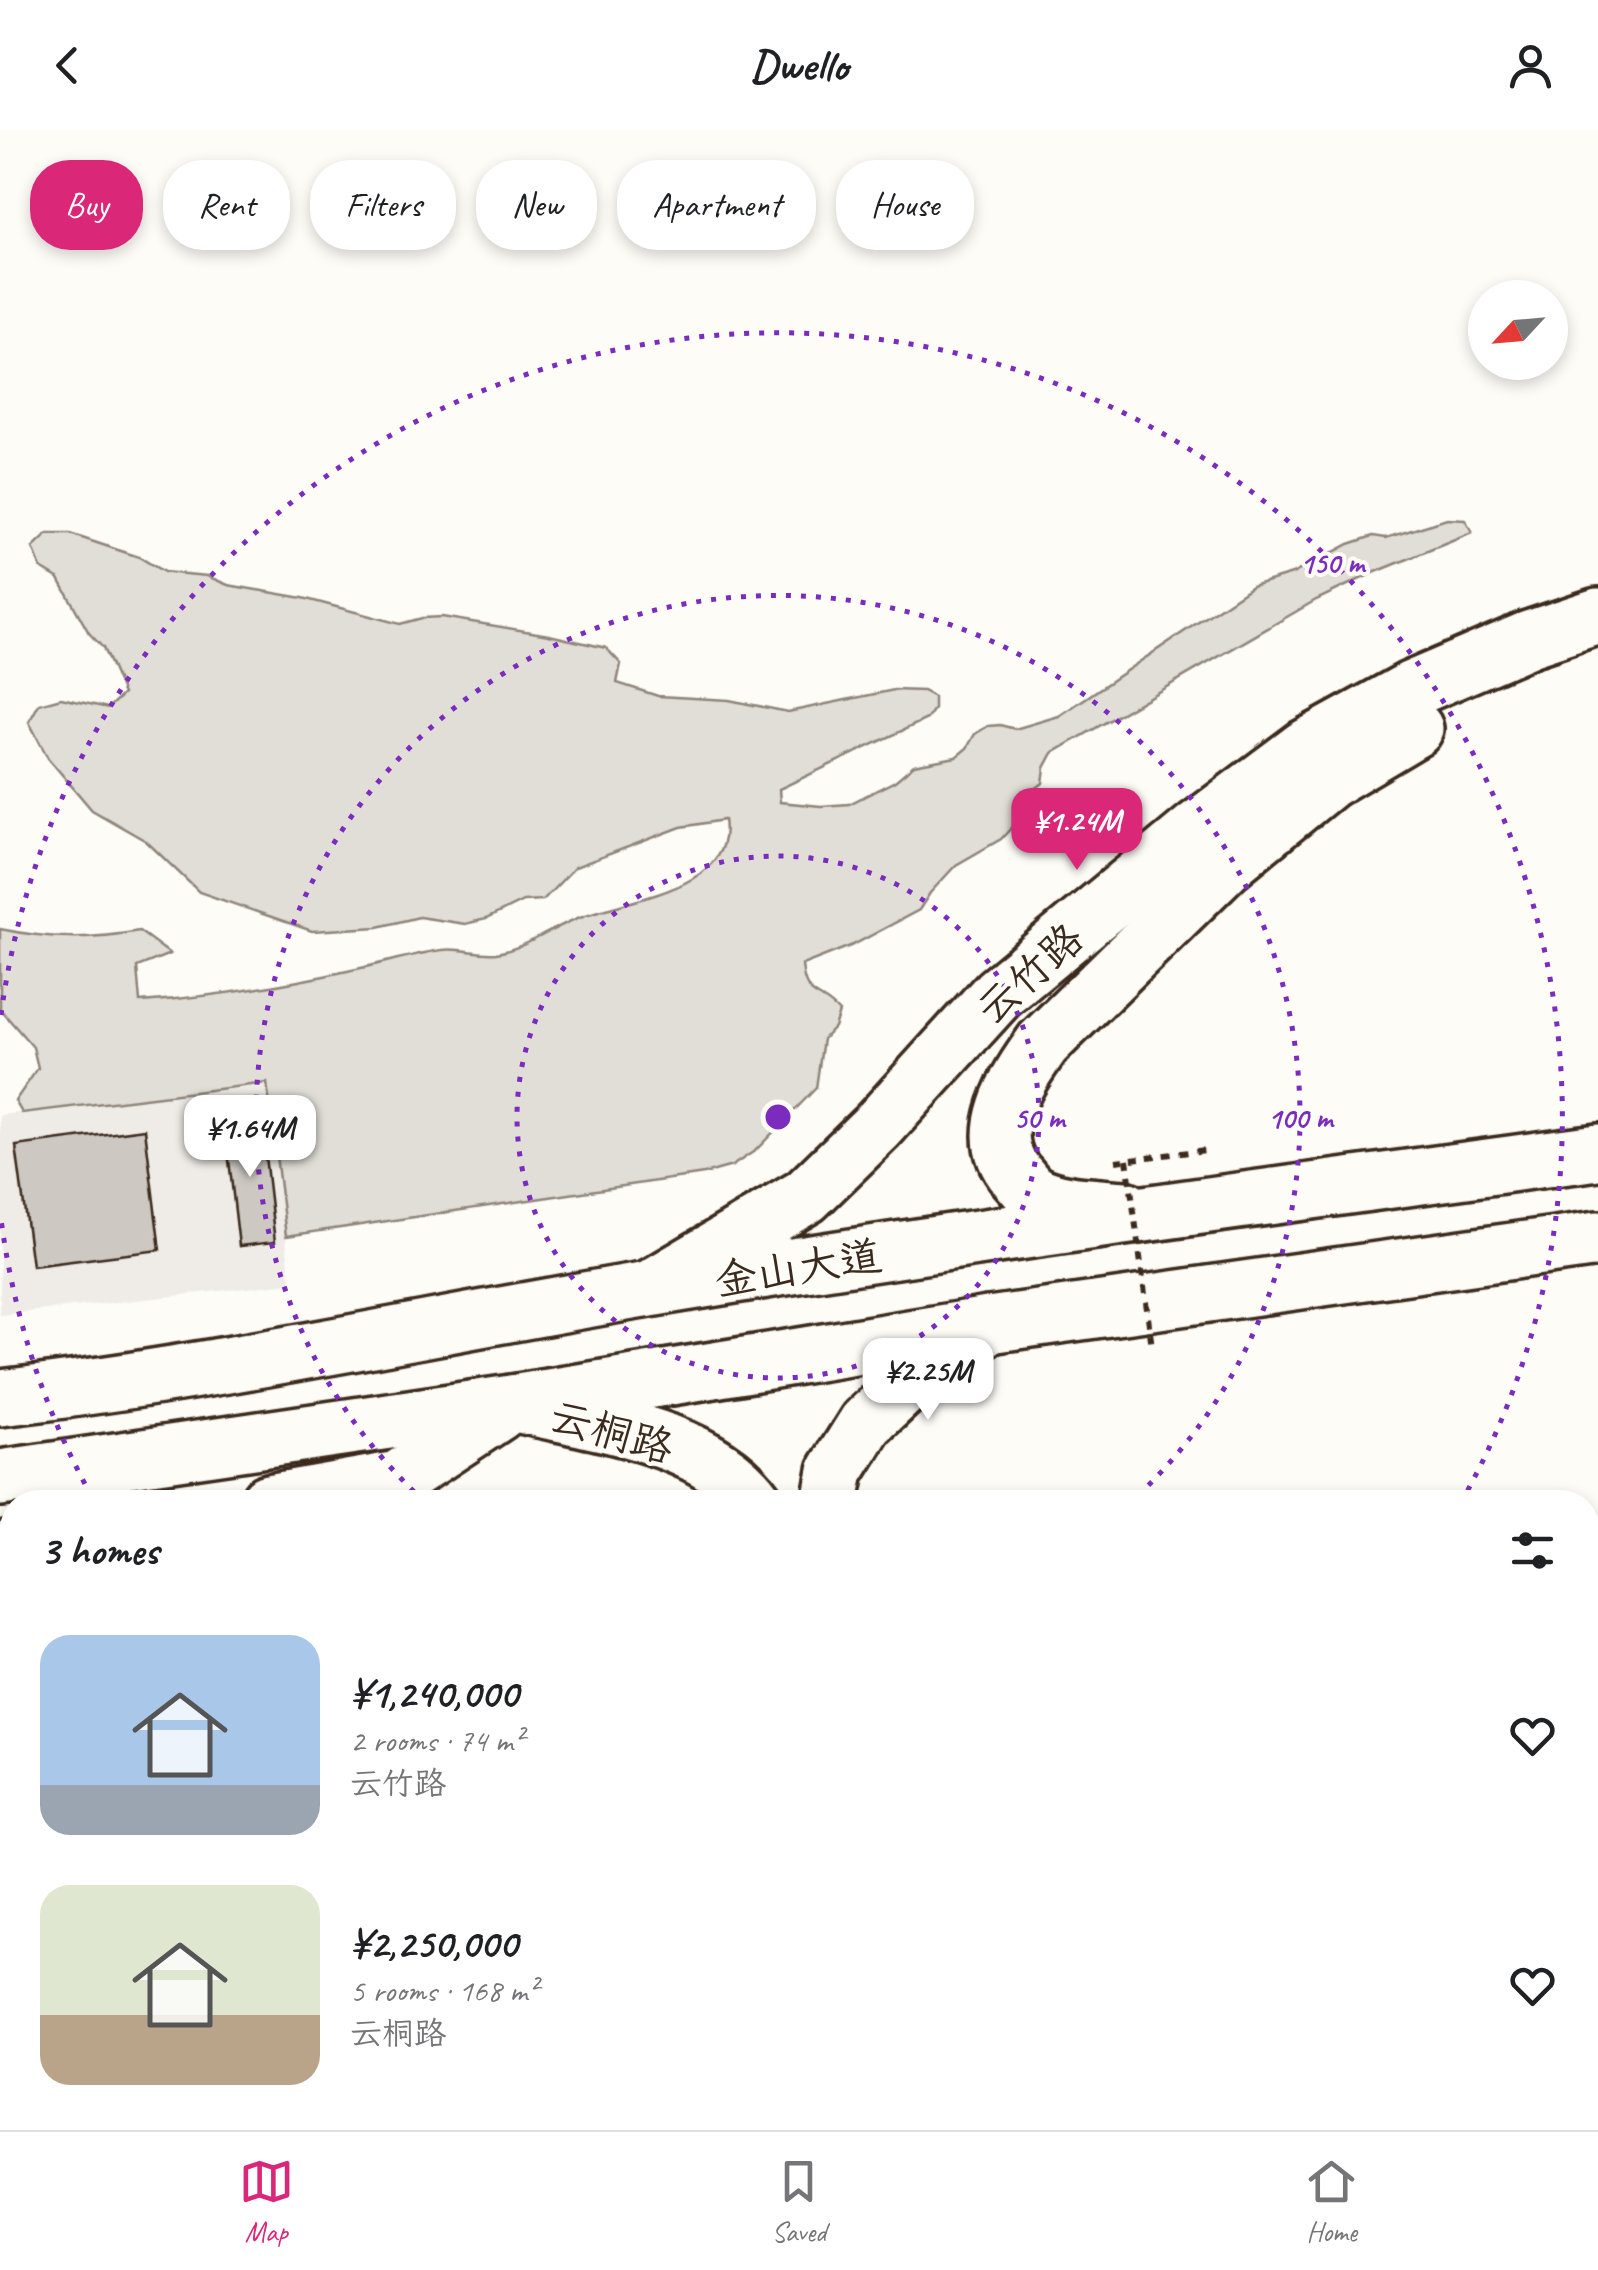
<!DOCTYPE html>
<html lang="en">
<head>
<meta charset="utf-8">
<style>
  body { margin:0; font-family:Caveat,"LXGW WenKai TC",sans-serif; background:#f2f2f2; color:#202124; height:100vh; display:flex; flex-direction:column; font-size:38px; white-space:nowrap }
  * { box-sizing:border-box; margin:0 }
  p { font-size:32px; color:#757577 }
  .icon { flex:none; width:55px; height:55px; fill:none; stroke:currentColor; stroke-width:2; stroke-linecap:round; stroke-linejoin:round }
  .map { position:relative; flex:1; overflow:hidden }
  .side { position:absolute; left:0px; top:1360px; width:1600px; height:640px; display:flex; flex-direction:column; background:#fff; border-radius:40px 40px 0 0; box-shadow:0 5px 15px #0003 }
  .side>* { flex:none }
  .hud { position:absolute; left:30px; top:30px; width:1000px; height:90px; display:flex; gap:20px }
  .needle { width:65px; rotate:244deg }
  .controls { position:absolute; left:1468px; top:150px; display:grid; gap:20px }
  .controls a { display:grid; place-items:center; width:100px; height:100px; border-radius:50%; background:#fff; box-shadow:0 5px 15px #0003; font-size:50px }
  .price { position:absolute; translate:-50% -85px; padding:0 22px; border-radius:20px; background:#fff; color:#222; font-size:32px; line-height:65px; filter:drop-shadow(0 2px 5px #0008) }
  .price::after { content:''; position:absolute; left:50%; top:60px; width:30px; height:22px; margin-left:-15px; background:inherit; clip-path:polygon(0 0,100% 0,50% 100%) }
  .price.current { background:#db2777; color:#fff }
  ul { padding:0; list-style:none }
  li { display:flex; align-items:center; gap:30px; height:250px; padding:0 40px }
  li span { display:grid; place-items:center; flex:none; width:280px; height:200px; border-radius:30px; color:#555 }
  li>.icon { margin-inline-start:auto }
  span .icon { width:120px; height:120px; fill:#fffc; stroke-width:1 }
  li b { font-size:42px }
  h2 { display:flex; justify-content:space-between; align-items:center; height:120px; padding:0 40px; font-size:42px }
  .chip { padding:0 35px; border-radius:40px; background:#fff; box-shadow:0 5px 15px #0003; font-size:35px; line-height:90px }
  .chip.current { background:#db2777; color:#fff }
  header { display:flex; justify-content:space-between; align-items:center; height:130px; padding:0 40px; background:#fff; font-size:45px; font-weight:700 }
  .menu { display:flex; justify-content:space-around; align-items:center; height:140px; border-top:2px solid #e0e0e0; background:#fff; font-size:28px; color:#757577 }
  .menu a { display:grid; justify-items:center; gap:5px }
  .menu .current { color:#db2777 }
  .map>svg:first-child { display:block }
  .built { fill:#efece7 }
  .green { fill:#e1ded7; stroke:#8e847a; stroke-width:2.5 }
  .building { fill:#cdc8c2; stroke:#3b2a1e; stroke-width:2.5 }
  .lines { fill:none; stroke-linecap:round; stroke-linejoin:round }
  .service-casing { stroke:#3b2a1e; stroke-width:28 }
  .secondary-casing { stroke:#3b2a1e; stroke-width:62 }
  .trunk-casing { stroke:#3b2a1e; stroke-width:62 }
  .path { stroke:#3b2a1e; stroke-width:6; stroke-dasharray:8 8; stroke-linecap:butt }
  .service { stroke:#fdfcf7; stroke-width:20 }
  .secondary { stroke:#fdfcf7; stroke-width:55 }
  .trunk { stroke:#fdfcf7; stroke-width:55 }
  .path-bridge { stroke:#3b2a1e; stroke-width:6; stroke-dasharray:8 8; stroke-linecap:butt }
  .ring { fill:none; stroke:#7b2cbf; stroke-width:5; stroke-dasharray:5 10 }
  .labels { text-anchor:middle; stroke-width:8; stroke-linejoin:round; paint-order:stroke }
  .street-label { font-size:42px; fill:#3b2a1e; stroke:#fdfcf7 }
  .centre { fill:#7b2cbf; stroke:#fdfcf7; stroke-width:5 }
  .ring-label { font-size:30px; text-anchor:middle; font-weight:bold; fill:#7b2cbf; stroke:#fdfcf7; stroke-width:8; stroke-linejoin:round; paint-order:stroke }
</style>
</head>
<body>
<header><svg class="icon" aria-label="back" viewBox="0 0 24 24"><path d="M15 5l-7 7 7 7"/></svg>Dwello<svg class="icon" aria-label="person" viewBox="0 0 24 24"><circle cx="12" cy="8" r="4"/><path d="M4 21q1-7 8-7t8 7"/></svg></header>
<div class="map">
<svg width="1598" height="2000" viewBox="0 0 1598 2000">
  <rect width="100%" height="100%" fill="#fdfcf7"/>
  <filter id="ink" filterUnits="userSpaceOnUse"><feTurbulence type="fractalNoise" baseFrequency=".01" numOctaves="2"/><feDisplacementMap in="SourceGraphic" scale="20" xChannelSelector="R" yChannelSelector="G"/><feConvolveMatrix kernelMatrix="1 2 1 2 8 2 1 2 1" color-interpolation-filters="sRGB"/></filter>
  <g filter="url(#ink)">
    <g class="built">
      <path d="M268 953 291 1153 0 1185V985Z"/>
      <path d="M12 1544V1988H789L790 2000H0V1545Z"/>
    </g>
    <path class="green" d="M1447 389 1465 390 1472 403 1371 444 1316 470 1053 623 1045 638 1043 653 1030 663 1013 696 1001 709 956 735 930 763 919 780 853 815 802 835C805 871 820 860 839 882L834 897 823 909 816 958 756 1020 732 1036 704 1044 286 1106 267 953 22 983 15 971 38 938 33 917 0 879V799C48 809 91 810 139 801L170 824 137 837 140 872C209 867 285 855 352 840 382 834 412 824 442 820 460 817 477 825 496 823 526 818 552 798 580 787 627 769 735 760 724 690L681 697 575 737 543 770 523 771 486 789 465 794 419 787 378 797 312 801 199 762 146 711 92 680 48 628 29 592 39 574 61 568 108 578 123 564 103 518 89 503 59 449 41 438 33 418 48 404H70L139 427 164 442 207 446 228 455 303 468 400 494 422 488 442 487 549 505 606 518 621 534 617 553 658 566 729 570 788 582 894 560 923 561 934 567V579L927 589 779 659 780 672 821 676 849 674 895 651 914 635 956 627 967 618 975 604 988 596 1000 595 1015 599 1059 586 1252 456 1292 444 1349 414 1373 406 1386 408Z"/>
    <g class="building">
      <path d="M260 983 275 1112 239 1116 224 987Z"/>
      <path d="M145 999 160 1120 32 1136 16 1016Z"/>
      <path d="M1588 1649H1598V2000H1323L1322 1988H1588Z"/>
      <path d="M12 1782V1959L0 1960V1783Z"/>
      <path d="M469 1988H584L585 2000H470Z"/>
    </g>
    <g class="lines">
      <defs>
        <g id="service">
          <path d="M0 1727 12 1726"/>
          <path d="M376 1988 377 2000"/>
          <path d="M618 1988 620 2000"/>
          <path d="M97 2000 219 1988"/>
          <path d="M672 2000 737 1994V1988"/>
        </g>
        <g id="secondary">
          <path d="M1125 1079C1096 1076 1060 1077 1033 1063 1027 1059 1022 1051 1017 1046 980 1003 1016 951 1043 913L1225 735 1329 650 1415 599"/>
          <path d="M649 1159 806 1066 878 996 998 864 1197 699 1305 618 1412 559 1529 509 1598 486"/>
          <path d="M512 1273C589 1292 706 1304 755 1372"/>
          <path d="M830 1372 836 1341 866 1293 912 1250 989 1195"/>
          <path d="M845 1988 846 2000"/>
          <path d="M892 1988 893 2000"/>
        </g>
        <g id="trunk">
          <path d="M0 1268C218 1243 433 1195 649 1159 964 1107 1281 1065 1598 1022"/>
          <path d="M0 1348 512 1273 989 1195 1598 1109"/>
          <path d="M268 1372 398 1349 498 1283"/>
          <path d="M0 1420 12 1418"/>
        </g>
      </defs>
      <use href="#service" class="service-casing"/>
      <use href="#secondary" class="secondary-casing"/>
      <use href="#trunk" class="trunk-casing"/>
      <path class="path" d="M1116 1031 1205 1020"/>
      <use href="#service" class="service"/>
      <use href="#secondary" class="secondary"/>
      <use href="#trunk" class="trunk"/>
      <path class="path-bridge" d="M1127 1029 1152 1217"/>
    </g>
  </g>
  <g class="ring">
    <circle cx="778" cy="987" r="261"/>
    <path d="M425 1372A522 522 0 1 1 1131 1372"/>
    <path d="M92 1367A784 784 0 0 1 1 1089M1 885A784 784 0 1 1 1464 1367"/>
  </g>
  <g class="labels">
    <g class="street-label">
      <text transform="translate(1029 843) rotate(-42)" y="15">云竹路</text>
      <text transform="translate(798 1137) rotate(-9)" y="15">金山大道</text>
      <text transform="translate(612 1301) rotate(16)" y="15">云桐路</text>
    </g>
  </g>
  <circle cx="778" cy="987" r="15" class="centre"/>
  <g class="ring-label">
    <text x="1332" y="443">150 m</text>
    <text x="1039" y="998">50 m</text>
    <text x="1300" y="998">100 m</text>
  </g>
</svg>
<div class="controls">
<a><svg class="needle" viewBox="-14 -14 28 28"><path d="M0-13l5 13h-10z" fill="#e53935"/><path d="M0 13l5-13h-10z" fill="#757577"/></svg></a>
</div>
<b class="price current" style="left:1077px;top:743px">¥1.24M</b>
<b class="price" style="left:250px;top:1050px">¥1.64M</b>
<b class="price" style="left:928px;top:1293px">¥2.25M</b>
<div class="hud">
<a class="chip current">Buy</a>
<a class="chip">Rent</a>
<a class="chip">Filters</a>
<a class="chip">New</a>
<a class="chip">Apartment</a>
<a class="chip">House</a>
</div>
<section class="side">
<h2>3 homes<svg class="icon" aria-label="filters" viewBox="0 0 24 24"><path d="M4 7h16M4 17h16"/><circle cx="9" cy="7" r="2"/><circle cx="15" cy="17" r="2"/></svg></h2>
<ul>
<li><span style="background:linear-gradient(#a9c7e8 75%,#9aa5b1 0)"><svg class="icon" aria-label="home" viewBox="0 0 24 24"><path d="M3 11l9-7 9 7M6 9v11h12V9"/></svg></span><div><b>¥1,240,000</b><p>2 rooms · 74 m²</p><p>云竹路</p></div><svg class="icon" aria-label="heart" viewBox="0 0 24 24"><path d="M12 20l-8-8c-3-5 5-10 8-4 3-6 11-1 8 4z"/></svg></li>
<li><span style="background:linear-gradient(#dfe7d0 65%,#b9a48a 0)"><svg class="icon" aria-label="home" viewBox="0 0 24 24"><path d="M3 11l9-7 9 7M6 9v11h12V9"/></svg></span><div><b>¥2,250,000</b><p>5 rooms · 168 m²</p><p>云桐路</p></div><svg class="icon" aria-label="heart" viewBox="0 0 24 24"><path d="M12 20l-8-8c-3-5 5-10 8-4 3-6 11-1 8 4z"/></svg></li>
</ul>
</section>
</div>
<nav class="menu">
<a class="current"><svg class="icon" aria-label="map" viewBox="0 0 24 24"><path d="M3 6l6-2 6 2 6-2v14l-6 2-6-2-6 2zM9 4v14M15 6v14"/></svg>Map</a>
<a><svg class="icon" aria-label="saved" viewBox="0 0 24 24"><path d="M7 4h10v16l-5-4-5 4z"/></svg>Saved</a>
<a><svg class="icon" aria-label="home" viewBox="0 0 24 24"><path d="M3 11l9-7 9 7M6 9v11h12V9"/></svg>Home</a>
</nav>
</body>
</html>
